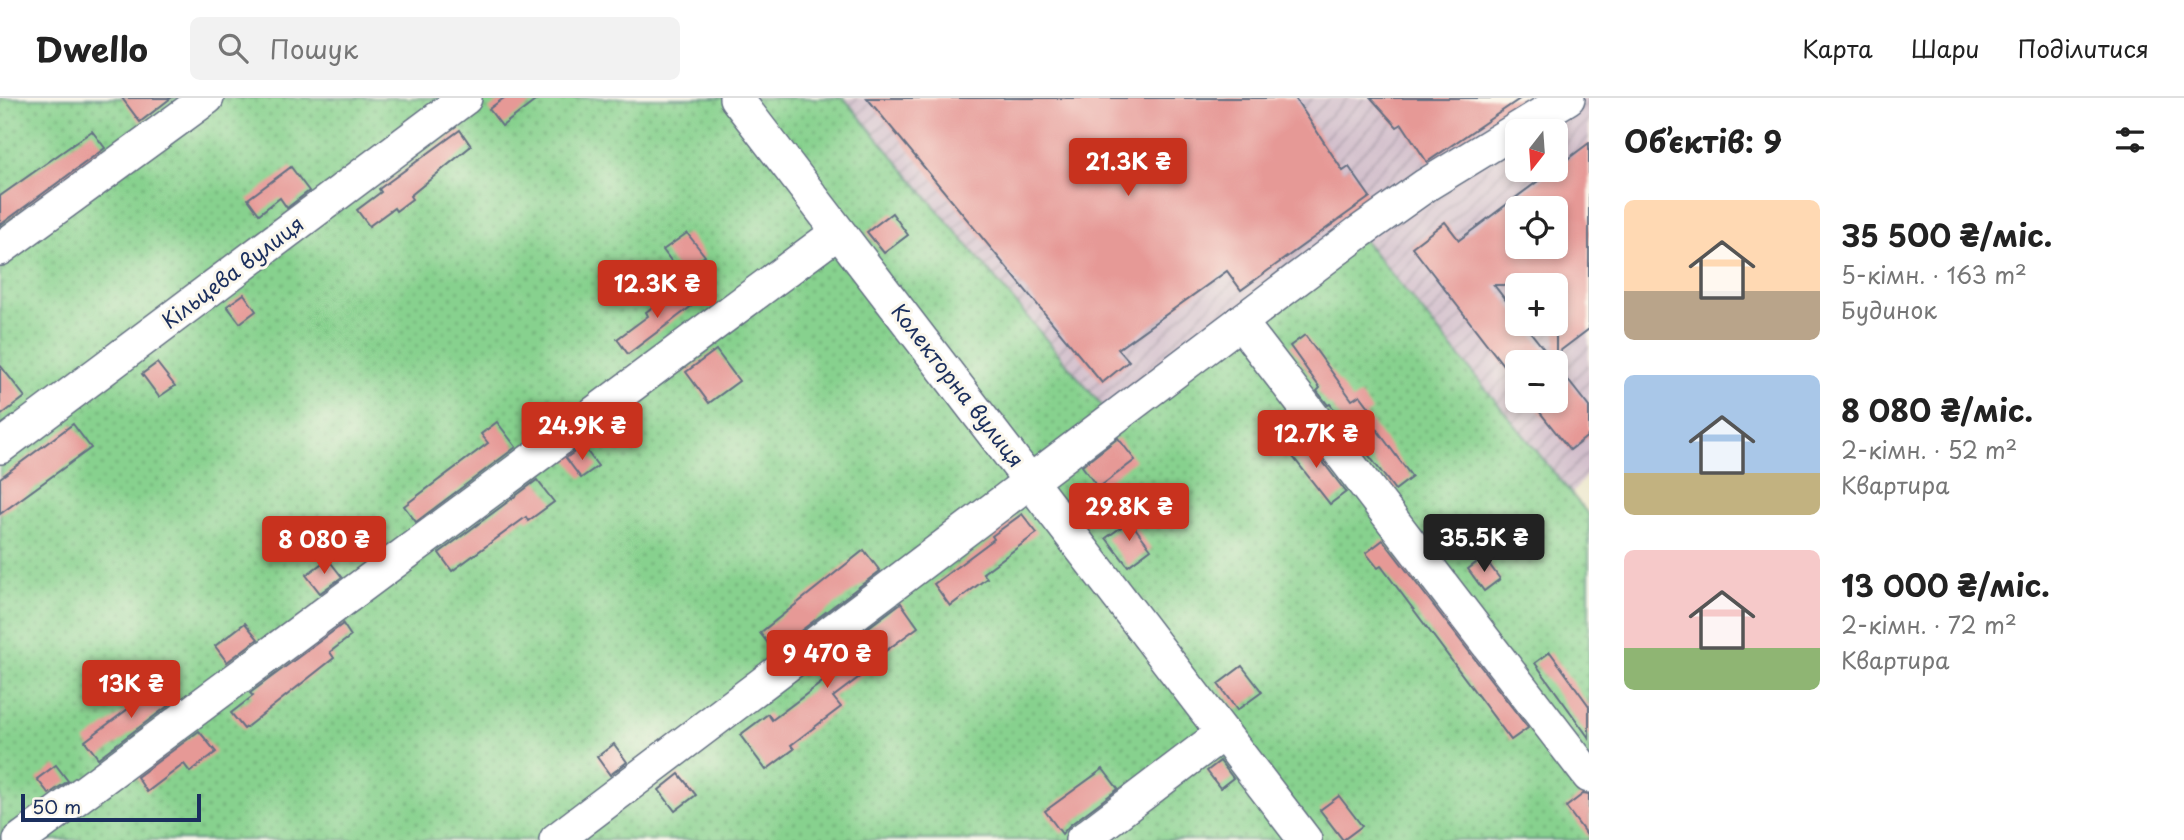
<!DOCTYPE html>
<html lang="uk">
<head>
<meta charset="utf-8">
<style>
  body { margin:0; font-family:"Playpen Sans",sans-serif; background:#f2f2f2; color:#222; height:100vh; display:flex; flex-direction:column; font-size:26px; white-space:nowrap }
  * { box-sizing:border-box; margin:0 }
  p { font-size:23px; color:#767676 }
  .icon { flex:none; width:38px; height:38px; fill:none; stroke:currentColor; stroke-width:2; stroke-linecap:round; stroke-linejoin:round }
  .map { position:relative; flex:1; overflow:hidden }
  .details { display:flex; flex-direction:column; background:#fff; width:595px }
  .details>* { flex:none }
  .needle { width:46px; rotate:197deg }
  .fabs { position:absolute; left:1505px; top:21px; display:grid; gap:14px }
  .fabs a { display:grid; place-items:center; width:63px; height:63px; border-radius:10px; background:#fff; box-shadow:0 4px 10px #0003; font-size:35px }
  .scale { position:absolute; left:21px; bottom:18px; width:180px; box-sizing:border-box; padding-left:7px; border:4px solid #1b2f5e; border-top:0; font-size:19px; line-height:24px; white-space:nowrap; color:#1b2f5e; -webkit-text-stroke:5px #fbf7ec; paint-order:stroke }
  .price { position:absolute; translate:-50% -60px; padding:0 16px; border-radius:7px; background:#c8321e; color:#fff; font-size:23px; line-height:46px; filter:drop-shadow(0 2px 4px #0008) }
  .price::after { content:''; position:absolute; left:50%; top:42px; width:21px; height:16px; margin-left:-10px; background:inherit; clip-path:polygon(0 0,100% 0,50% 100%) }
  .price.selected { background:#222; color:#fff }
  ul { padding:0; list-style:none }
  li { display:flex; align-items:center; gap:21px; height:175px; padding:0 35px }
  li span { display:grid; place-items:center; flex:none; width:196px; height:140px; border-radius:10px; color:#555 }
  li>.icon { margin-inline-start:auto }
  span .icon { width:84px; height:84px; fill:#fffc; stroke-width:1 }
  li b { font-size:30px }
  h2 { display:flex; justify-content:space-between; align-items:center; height:84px; padding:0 35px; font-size:30px }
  header { display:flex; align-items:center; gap:42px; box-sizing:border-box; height:98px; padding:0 35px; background:#fff; border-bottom:2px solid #e0e0e0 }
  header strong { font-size:33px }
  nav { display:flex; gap:38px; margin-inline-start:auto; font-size:24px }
  .search { width:490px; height:63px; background:#f2f2f2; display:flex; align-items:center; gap:18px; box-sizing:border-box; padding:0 24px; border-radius:10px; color:#767676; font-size:26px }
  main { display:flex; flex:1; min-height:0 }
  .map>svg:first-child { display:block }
  .industrial { fill:url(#industrial-furrows); fill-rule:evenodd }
  .grass { fill:url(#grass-dots); stroke:#518076; stroke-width:2 }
  .building { fill:#e69996; fill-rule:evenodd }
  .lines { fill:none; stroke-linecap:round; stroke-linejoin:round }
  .minor-casing { stroke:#646f83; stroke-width:36 }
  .minor { stroke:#fff; stroke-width:33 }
  .labels { text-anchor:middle; stroke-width:6; stroke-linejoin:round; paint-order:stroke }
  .street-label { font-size:21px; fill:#1b2f5e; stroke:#fbf7ec }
</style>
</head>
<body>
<header>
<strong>Dwello</strong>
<div class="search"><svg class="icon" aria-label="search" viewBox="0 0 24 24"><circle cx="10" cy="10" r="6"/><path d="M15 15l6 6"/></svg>Пошук</div>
<nav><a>Карта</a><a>Шари</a><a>Поділитися</a></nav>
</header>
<main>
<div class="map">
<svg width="1589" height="742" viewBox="0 0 1589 742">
  <defs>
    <pattern id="industrial-furrows" width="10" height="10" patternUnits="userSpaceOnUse" patternTransform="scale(1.75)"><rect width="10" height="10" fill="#d1bdcb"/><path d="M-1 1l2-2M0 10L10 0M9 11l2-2" fill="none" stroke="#a99aa8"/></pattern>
    <pattern id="grass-dots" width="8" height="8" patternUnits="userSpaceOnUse" patternTransform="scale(1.75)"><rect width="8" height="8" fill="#87d18e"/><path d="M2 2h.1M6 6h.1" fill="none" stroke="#6eaa77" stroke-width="1.8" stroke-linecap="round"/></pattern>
  </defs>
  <rect width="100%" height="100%" fill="#fbf7ec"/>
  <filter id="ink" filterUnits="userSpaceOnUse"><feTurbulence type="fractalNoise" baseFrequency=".0143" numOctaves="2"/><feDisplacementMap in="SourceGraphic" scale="14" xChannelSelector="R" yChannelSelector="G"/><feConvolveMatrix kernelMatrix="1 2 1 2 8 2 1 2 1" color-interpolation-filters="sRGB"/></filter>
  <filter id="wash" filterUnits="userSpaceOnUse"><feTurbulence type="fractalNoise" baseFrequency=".00686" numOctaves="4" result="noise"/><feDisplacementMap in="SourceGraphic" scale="28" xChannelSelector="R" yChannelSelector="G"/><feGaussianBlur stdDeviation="1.57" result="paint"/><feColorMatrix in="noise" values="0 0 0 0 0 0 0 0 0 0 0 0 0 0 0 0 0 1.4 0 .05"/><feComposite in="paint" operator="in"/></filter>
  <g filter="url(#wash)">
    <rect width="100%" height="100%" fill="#ebe6c9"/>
    <path class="industrial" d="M844 0H1589V374L1571 397 1358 136 1111 320ZM1517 33H1556V72H1517ZM1517 110H1556V149H1517ZM1517 187H1556V226H1517ZM1517 264H1556V303H1517Z"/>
    <path class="grass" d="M0 0H844L1112 320 1358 135 1589 417V742H0Z"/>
    <g id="blocks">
      <g class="building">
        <path d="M122 0H171L140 24Z"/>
        <path d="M504 0H539L502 28 489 11Z"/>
        <path d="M867 0H1295L1343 73 1349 69 1370 99 1241 192 1227 173 1118 251 1129 263 1102 285Z"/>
        <path d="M1371 0H1521L1427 64 1402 26 1397 29Z"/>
        <path d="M460 32 471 48 410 98 412 101 396 113 394 110 369 128 357 112 381 94 379 91Z"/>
        <path d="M92 33 105 50 0 127V98Z"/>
        <path d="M1589 45V231L1556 256V187H1494L1517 217V226H1524L1554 264H1517V285L1412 149 1445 124 1459 142ZM1517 110H1556V149H1517Z"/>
        <path d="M291 69 309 93 287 110 280 100 259 116 248 101Z"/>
        <path d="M892 115 908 137 884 155 867 134Z"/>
        <path d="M687 135 705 158 681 176 663 152Z"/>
        <path d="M687 190 697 204 628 256 617 241 648 218 646 214 662 202 665 206Z"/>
        <path d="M244 196 256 213 240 225 227 208Z"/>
        <path d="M1305 237 1352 302 1360 297 1372 313 1366 317 1412 379 1395 392 1330 306 1328 307 1317 293 1320 290 1290 248Z"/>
        <path d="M716 252 739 283 709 305 686 274Z"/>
        <path d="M157 265 175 288 159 299 142 276Z"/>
        <path d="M0 267 25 299 0 318Z"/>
        <path d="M1556 267 1589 309V337L1570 352 1531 303H1556Z"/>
        <path d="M1286 316 1298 331 1287 339 1276 324Z"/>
        <path d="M497 324 516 349 416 424 404 408 488 345 481 336Z"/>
        <path d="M73 326 91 350 0 416V380Z"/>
        <path d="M1303 338 1346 394 1330 406 1286 350Z"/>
        <path d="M1118 340 1135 362 1098 390 1082 368Z"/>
        <path d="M583 348 598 368 581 380 566 360Z"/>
        <path d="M537 382 554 404 528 423 526 419 452 473 439 455Z"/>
        <path d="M1022 416 1037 435 983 475 987 480 950 508 934 486 994 441 992 438Z"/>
        <path d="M1130 423 1151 451 1128 468 1106 440Z"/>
        <path d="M1452 425 1465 442 1444 458 1431 440Z"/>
        <path d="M1383 442 1528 630 1511 642 1381 468 1378 470 1366 455Z"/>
        <path d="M864 452 880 473 774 553 760 535Z"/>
        <path d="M1484 459 1500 481 1484 493 1468 471Z"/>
        <path d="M328 461 342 479 320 495 306 477Z"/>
        <path d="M901 505 918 529 879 558 882 562 833 599 841 609 791 647 794 651 766 672 740 637 768 616 772 622 850 563 842 553 848 548 846 546Z"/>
        <path d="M245 525 258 541 227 564 215 548Z"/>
        <path d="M343 526 351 538 330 554 334 560 244 631 231 615 253 598 250 595Z"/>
        <path d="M1550 554 1589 608V640L1535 565Z"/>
        <path d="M1242 568 1262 594 1237 612 1218 586Z"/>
        <path d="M163 585 176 602 98 660 85 643Z"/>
        <path d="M199 633 216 654 190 674 184 666 147 694 137 679Z"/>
        <path d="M614 646 627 664 610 677 597 659Z"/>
        <path d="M1220 663 1233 680 1220 690 1207 673Z"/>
        <path d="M56 667 68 683 49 696 37 681Z"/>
        <path d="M1103 671 1118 691 1070 727 1062 736 1045 713Z"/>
        <path d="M679 676 696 697 675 713 659 692Z"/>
        <path d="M1583 696 1589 697V740L1566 709Z"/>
        <path d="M1339 698 1362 728 1343 742 1320 712Z"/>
      </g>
    </g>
  </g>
  <g filter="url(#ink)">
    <use href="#blocks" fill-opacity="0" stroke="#646f83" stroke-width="2"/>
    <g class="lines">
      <defs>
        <g id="minor">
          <path d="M736 0 1305 742"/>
          <path d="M0 151 207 0"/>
          <path d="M1240 224 1589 678"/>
          <path d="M0 349 465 0"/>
          <path d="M20 742 838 134"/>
          <path d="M556 742 1358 135 1426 87 1568 0"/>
          <path d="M1082 742 1223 635"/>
        </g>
      </defs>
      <use href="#minor" class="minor-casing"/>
      <use href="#minor" class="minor"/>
    </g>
  </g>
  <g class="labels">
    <g class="street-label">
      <text transform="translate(233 175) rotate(-37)" y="7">Кільцева вулиця</text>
      <text transform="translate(957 288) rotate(52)" y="7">Колекторна вулиця</text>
    </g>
  </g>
</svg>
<div class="fabs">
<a><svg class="needle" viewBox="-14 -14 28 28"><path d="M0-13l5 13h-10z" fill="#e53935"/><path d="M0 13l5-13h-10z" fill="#767676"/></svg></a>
<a><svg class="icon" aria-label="locate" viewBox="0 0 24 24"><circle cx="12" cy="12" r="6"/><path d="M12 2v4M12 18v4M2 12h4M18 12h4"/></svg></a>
<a>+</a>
<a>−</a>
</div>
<div class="scale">50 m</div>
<b class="price" style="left:1128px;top:100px">21.3K ₴</b>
<b class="price" style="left:657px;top:222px">12.3K ₴</b>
<b class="price" style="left:582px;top:364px">24.9K ₴</b>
<b class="price" style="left:1316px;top:372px">12.7K ₴</b>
<b class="price" style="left:1129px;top:445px">29.8K ₴</b>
<b class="price selected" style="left:1484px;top:476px">35.5K ₴</b>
<b class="price" style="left:324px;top:478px">8 080 ₴</b>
<b class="price" style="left:827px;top:592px">9 470 ₴</b>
<b class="price" style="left:131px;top:622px">13K ₴</b>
</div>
<section class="details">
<h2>Об’єктів: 9<svg class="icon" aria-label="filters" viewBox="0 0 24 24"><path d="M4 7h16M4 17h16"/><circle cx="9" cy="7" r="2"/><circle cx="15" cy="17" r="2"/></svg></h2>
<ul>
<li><span style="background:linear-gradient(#ffd9b3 65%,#b9a48a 0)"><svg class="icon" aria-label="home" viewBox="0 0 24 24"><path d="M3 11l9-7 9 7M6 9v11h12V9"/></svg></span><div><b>35 500 ₴/міс.</b><p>5-кімн. · 163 m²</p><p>Будинок</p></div></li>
<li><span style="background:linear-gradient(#a9c7e8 70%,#c2b280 0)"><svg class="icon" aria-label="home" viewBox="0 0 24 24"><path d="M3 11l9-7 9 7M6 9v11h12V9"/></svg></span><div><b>8 080 ₴/міс.</b><p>2-кімн. · 52 m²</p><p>Квартира</p></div></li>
<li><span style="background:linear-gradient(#f6c9c9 70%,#8fb573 0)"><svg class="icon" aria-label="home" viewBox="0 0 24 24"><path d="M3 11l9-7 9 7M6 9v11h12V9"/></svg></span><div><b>13 000 ₴/міс.</b><p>2-кімн. · 72 m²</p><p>Квартира</p></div></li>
</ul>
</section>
</main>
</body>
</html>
